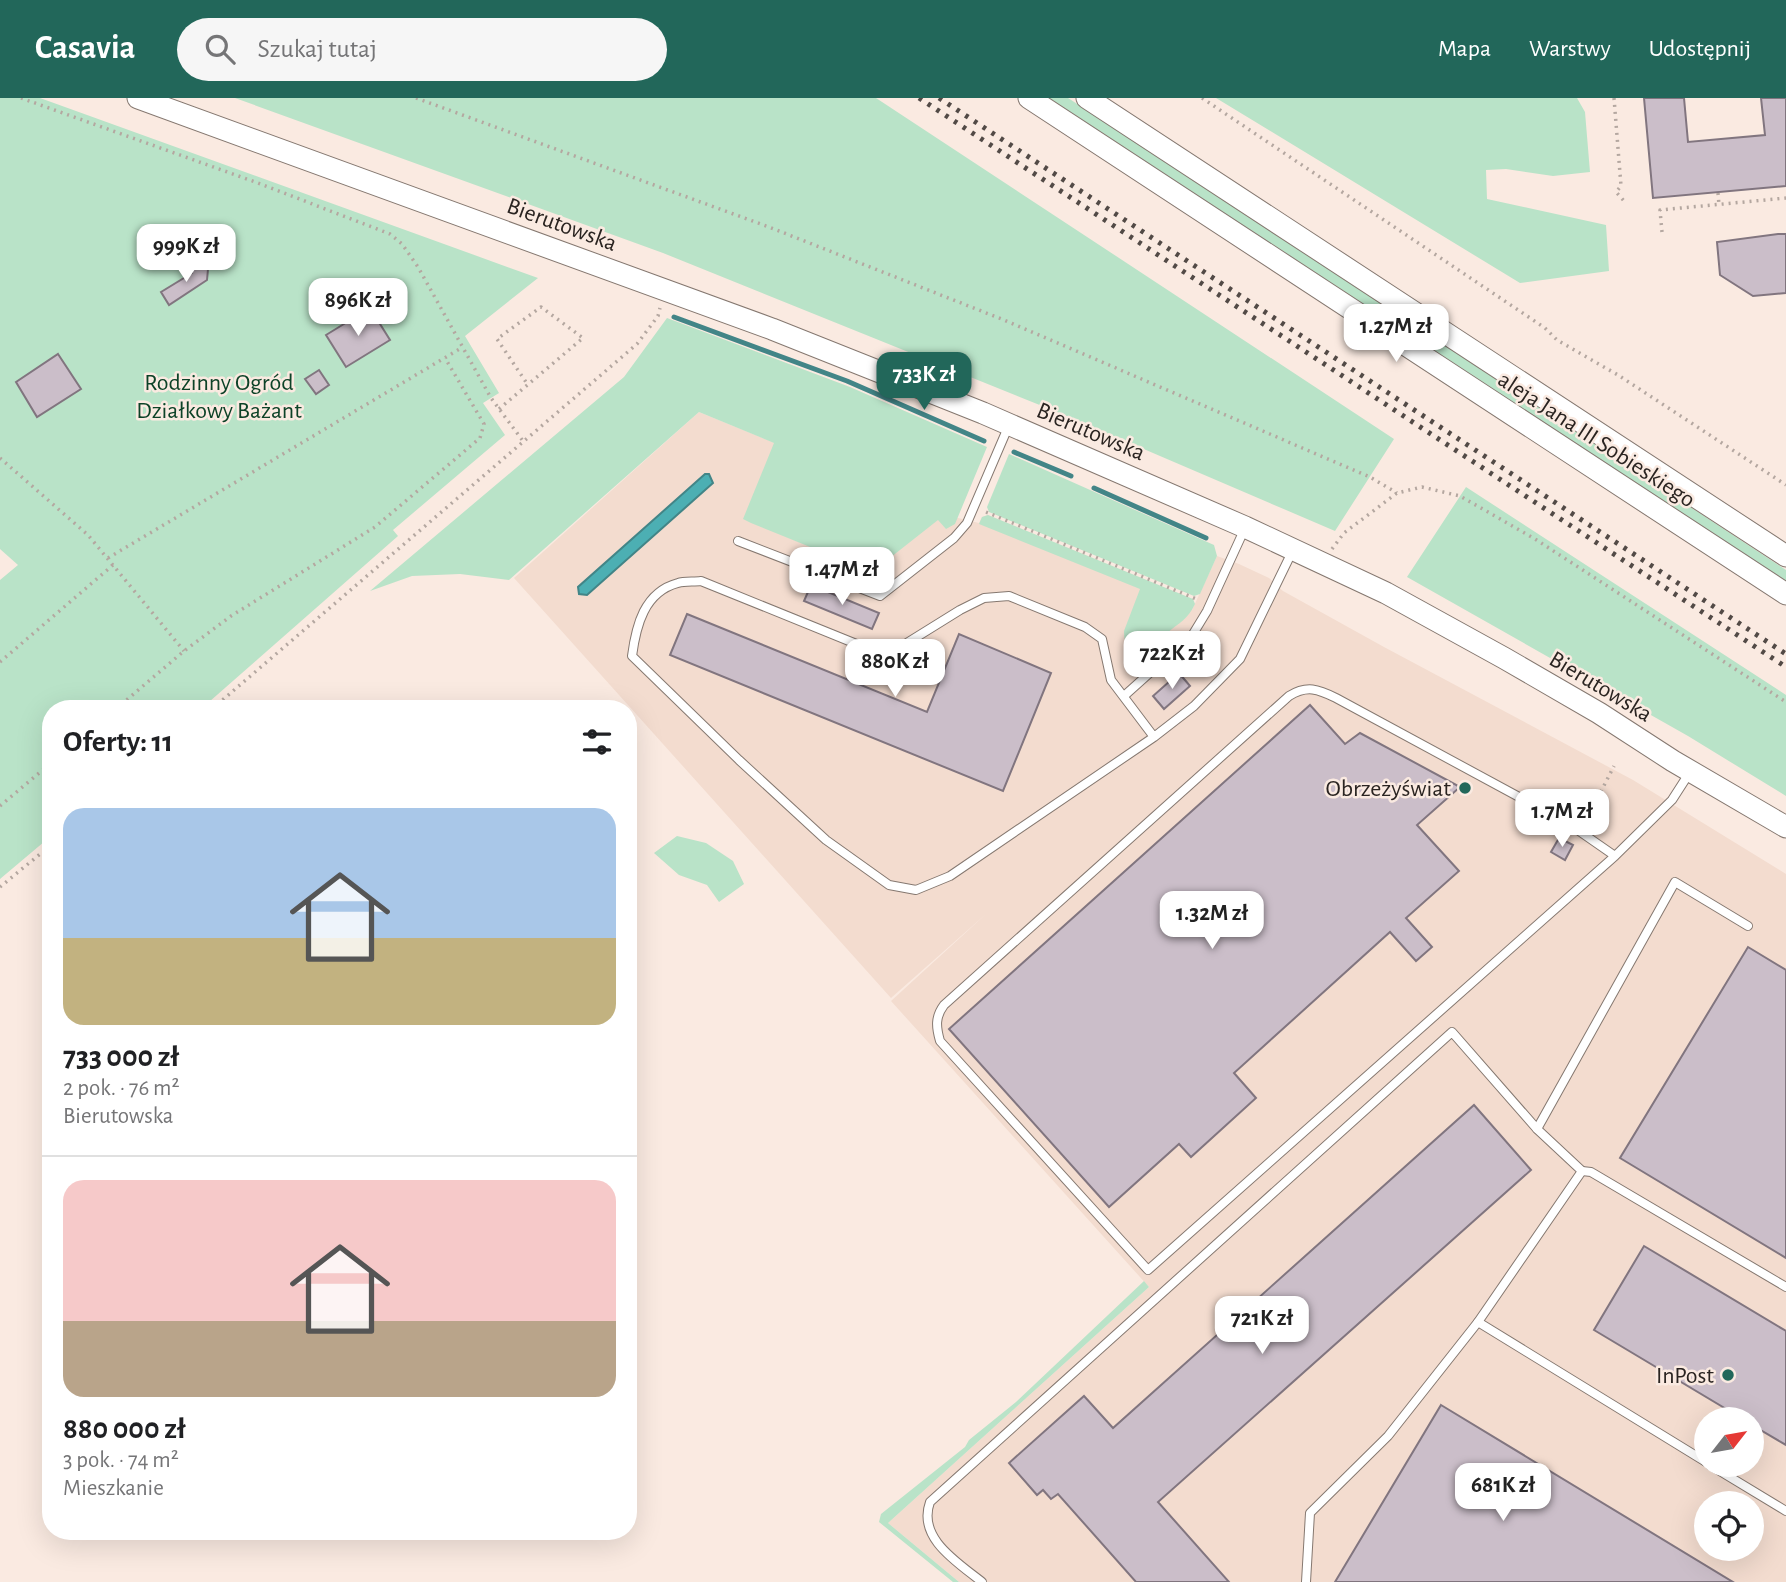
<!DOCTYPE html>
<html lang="pl">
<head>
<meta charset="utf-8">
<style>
  body { margin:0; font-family:"Alegreya Sans",sans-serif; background:#f6f6f6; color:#202124; height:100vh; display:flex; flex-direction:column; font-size:26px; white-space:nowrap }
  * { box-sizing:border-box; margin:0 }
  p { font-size:23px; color:#757577 }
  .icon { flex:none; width:38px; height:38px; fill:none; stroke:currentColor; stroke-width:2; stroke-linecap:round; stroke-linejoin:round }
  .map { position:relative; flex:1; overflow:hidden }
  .drawer { position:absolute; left:42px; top:602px; width:595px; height:840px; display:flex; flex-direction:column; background:#fff; border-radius:28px; box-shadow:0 7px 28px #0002 }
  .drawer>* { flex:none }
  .needle { width:46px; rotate:59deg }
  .controls { position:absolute; left:1694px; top:1309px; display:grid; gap:14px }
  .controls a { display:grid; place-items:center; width:70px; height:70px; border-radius:50%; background:#fff; box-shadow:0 7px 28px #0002; font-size:35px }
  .price { position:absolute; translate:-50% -60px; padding:0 16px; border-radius:14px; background:#fff; color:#222; font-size:23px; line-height:46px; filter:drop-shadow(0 2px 4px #0008) }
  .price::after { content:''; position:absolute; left:50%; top:42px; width:21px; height:16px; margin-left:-10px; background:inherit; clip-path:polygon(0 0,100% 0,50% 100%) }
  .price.active { background:#22675a; color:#fff }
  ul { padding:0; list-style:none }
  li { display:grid; align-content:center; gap:14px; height:371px; padding:0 21px }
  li+li { border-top:2px solid #e0e0e0 }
  li span { display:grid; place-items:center; height:217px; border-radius:21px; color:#555 }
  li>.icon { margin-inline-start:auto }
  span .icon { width:126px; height:126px; fill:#fffc; stroke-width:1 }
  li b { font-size:30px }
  h2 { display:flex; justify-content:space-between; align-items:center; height:84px; padding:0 21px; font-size:30px }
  header { display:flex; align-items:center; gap:42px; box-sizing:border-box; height:98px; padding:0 35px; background:#22675a; color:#fff }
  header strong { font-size:33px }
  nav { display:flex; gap:38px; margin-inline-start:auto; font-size:24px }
  .search { width:490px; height:63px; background:#f6f6f6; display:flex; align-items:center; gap:18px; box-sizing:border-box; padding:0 24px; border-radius:38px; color:#757577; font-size:26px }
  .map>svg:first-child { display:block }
  .built { fill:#f3dccf; fill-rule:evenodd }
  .green { fill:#b9e3c8 }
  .water { fill:#4cafb3; stroke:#428587; stroke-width:2 }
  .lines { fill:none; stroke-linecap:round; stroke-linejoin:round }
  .stream { stroke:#428587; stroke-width:5 }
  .building { fill:#cbbec9; stroke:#81757f; stroke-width:2 }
  .lane-casing { stroke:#857870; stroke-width:10 }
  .secondary-casing { stroke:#857870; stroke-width:23 }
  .path { stroke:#b4a7a0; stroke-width:3.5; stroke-dasharray:2 5; stroke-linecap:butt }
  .lane { stroke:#fff; stroke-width:8 }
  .secondary { stroke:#fff; stroke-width:21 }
  .rail { stroke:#524a46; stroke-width:5; stroke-dasharray:3.5 7; stroke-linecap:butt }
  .poi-dot { fill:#22675a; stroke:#faeae1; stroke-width:2.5 }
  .labels { text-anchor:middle; stroke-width:5; stroke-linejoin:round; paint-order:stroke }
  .street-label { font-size:24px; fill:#2a2421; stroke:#faeae1 }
  .park-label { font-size:24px; fill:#0c4227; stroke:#faeae1 }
  .poi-label { font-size:24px; fill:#2a2421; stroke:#faeae1; text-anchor:end }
</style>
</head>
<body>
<header>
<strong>Casavia</strong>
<div class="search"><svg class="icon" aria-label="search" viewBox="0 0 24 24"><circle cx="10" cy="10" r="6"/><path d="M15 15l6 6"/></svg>Szukaj tutaj</div>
<nav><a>Mapa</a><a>Warstwy</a><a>Udostępnij</a></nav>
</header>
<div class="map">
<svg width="1786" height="1484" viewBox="0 0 1786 1484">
  <rect width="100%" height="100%" fill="#faeae1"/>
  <path class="built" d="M699 314 958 420 979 425 982 419 988 417 1192 512 1217 458 1239 466 1269 480 1283 493 1384 549 1633 682 1786 776V1484H959L888 1425 1149 1189 891 903 986 816 891 900 514 480ZM1706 1321H1752V1367H1706ZM1706 1405H1752V1451H1706Z"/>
  <g class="green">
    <path d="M0 0H40L538 180 465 238 499 295 483 305 505 337 393 432 398 438 201 611H51V738L0 781V482L18 467 0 451Z"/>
    <path d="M235 0H876L1394 341 1335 433 1062 316 663 155Z"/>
    <path d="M1049 0H1068L1158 58 1786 472V483Z"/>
    <path d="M1216 0H1577L1585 14 1590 74 1553 78 1506 71 1486 72 1487 101 1606 127 1609 173 1520 185Z"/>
    <path d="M667 220 850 289 987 349 955 426 946 431 938 422 872 474 751 425 743 421 774 345 699 314 509 482 460 476 412 478 370 493 624 279Z"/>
    <path d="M1009 356 1214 447 1217 458 1200 496 1194 498 989 414 987 409Z"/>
    <path d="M1466 389 1786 597V698L1688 638 1407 479Z"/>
    <path d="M988 417 1193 501 1195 506C1188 521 1179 525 1167 535 1156 543 1148 555 1138 565 1129 554 1124 548 1124 533L1140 491 979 426 982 419Z"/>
    <path d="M677 738 706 745 733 763 744 786 719 804 707 787 679 777 654 755Z"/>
    <path d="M1144 1183 1149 1189 888 1425 959 1484H953L879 1424 881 1416 965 1349 969 1342 1016 1304Z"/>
  </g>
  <path class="water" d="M705 376H709L713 385 587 497 579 496 578 489Z"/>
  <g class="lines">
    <g class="stream">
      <path d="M674 219 847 283 984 343"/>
      <path d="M1014 354 1071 378"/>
      <path d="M1094 390 1206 440"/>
    </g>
  </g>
  <g class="building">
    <path d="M1644 0H1684L1688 44 1765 37 1761 0H1786V88L1653 100Z"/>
    <path d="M1778 136H1786V195L1753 198 1720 177 1717 144Z"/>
    <path d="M200 166 208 171 207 182 169 207 161 194 192 175 191 171Z"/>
    <path d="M370 210 390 242 346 269 326 237Z"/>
    <path d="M58 256 81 291 37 319 16 284Z"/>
    <path d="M319 272 329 287 316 296 305 281Z"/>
    <path d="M811 487 879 515 872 531 804 503Z"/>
    <path d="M687 516 927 614 959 536 1051 575 1003 693 670 557Z"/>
    <path d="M1179 575 1190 588 1164 611 1153 598Z"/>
    <path d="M1310 607 1345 646 1360 635 1460 689 1417 727 1459 773 1406 820 1432 849 1416 863 1390 834 1234 975 1256 1000 1191 1059 1179 1046 1109 1109 949 931Z"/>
    <path d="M1559 740 1573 747 1565 762 1551 754Z"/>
    <path d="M1748 849 1786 872V1160L1620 1060Z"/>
    <path d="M1474 1007 1531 1072 1158 1404 1229 1484H1136L1058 1396 1051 1401 1043 1392 1037 1397 1009 1365 1084 1298 1113 1330Z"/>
    <path d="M1644 1148 1786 1233V1347L1752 1327V1321H1743L1594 1232Z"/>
    <path d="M1441 1307 1733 1484H1335Z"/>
  </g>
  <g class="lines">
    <defs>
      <g id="lane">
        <path d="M738 443 880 498 954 440 967 425 1009 327"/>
        <path d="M1124 598 1193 536 1207 513 1245 430"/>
        <path d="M1154 639 1111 582 1102 541 1085 529 1009 498 984 500 960 512 886 558 701 483C694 484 684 483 678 485 644 494 636 528 632 558L739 662 826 742 889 787 916 792 950 778 1154 639 1194 608 1240 561 1292 454"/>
        <path d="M1615 758 1569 726 1336 600C1318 591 1307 587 1289 598L944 907C935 919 936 929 940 943L1148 1172 1615 758 1672 702 1690 674"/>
        <path d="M1537 1031 1675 784 1748 828"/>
        <path d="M1582 1073 1591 1074 1786 1189"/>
        <path d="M1710 1367 1786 1413"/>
        <path d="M982 1484C957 1464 917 1440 930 1404L1452 934 1537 1031 1582 1073 1478 1224"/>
        <path d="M1306 1484 1310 1415 1388 1338 1478 1224 1706 1364"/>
      </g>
      <g id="secondary">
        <path d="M138 0 772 231 983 315 1245 429 1386 495 1504 560 1599 615 1673 663 1786 729"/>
        <path d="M1029 0 1786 496"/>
        <path d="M1087 0 1786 458"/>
      </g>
    </defs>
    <use href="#lane" class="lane-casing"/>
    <use href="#secondary" class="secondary-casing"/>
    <g class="path">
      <path d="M21 0 258 85 390 136 402 146 418 169 491 300 523 343"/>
      <path d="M416 0 769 129 1004 222 1370 379 1397 395"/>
      <path d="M1202 0 1545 230 1557 242 1618 277 1786 387"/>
      <path d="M1614 0 1621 88 1616 94 1625 104"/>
      <path d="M1718 95 1719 107"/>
      <path d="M1662 134 1660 112 1786 100"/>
      <path d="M499 311 583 240 541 209 497 241 528 287"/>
      <path d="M0 360 88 437 184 553"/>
      <path d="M986 414 1199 502"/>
      <path d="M1332 451 1344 435 1397 395 1422 389 1460 398 1535 441 1786 604"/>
      <path d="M108 460 463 249"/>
      <path d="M0 564 113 467"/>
      <path d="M116 611 184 553 231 518 375 429 480 340 484 326 445 260"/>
      <path d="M212 611 637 246 658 218 660 210"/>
      <path d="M0 708 51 665"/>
      <path d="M1583 719 1587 721 1614 668"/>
      <path d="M0 789 51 747"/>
    </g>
    <use href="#lane" class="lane"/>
    <use href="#secondary" class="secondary"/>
    <g class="rail">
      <path d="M919 0 1786 569"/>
      <path d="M939 0 1786 556"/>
    </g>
  </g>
  <g class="poi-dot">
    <circle cx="1465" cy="690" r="7"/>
    <circle cx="1728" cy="1277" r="7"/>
  </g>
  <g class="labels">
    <g class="street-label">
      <text transform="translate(562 126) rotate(20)" y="8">Bierutowska</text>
      <text transform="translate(1091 333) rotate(23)" y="8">Bierutowska</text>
      <text transform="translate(1597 341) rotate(33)" y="8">aleja Jana III Sobieskiego</text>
      <text transform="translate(1601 588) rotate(31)" y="8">Bierutowska</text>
    </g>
    <g class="park-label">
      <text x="219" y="292">Rodzinny Ogród<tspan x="219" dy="28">Działkowy Bażant</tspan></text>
    </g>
    <g class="poi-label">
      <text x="1451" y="698">Obrzeżyświat</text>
      <text x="1714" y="1285">InPost</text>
    </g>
  </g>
</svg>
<div class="controls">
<a><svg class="needle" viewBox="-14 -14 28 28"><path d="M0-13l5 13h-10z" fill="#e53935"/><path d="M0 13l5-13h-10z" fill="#757577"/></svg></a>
<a><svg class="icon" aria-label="locate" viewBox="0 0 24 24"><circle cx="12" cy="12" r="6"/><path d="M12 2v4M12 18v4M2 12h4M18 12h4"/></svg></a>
</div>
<b class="price" style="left:186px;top:186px">999K zł</b>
<b class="price" style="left:358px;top:240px">896K zł</b>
<b class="price" style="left:1396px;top:266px">1.27M zł</b>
<b class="price active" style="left:924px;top:314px">733K zł</b>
<b class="price" style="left:842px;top:509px">1.47M zł</b>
<b class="price" style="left:1172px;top:593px">722K zł</b>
<b class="price" style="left:895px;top:601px">880K zł</b>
<b class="price" style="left:1562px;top:751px">1.7M zł</b>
<b class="price" style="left:1212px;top:853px">1.32M zł</b>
<b class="price" style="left:1262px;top:1258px">721K zł</b>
<b class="price" style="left:1503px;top:1425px">681K zł</b>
<section class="drawer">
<h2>Oferty: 11<svg class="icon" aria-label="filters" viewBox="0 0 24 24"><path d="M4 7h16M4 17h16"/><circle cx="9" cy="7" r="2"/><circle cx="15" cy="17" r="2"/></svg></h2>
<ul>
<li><span style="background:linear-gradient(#a9c7e8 60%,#c2b280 0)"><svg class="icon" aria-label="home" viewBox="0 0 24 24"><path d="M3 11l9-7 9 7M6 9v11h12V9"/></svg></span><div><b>733 000 zł</b><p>2 pok. · 76 m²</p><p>Bierutowska</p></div></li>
<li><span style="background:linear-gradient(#f6c9c9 65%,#b9a48a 0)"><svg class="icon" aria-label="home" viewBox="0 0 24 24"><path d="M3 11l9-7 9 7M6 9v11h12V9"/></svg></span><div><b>880 000 zł</b><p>3 pok. · 74 m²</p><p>Mieszkanie</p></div></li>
</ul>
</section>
</div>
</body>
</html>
